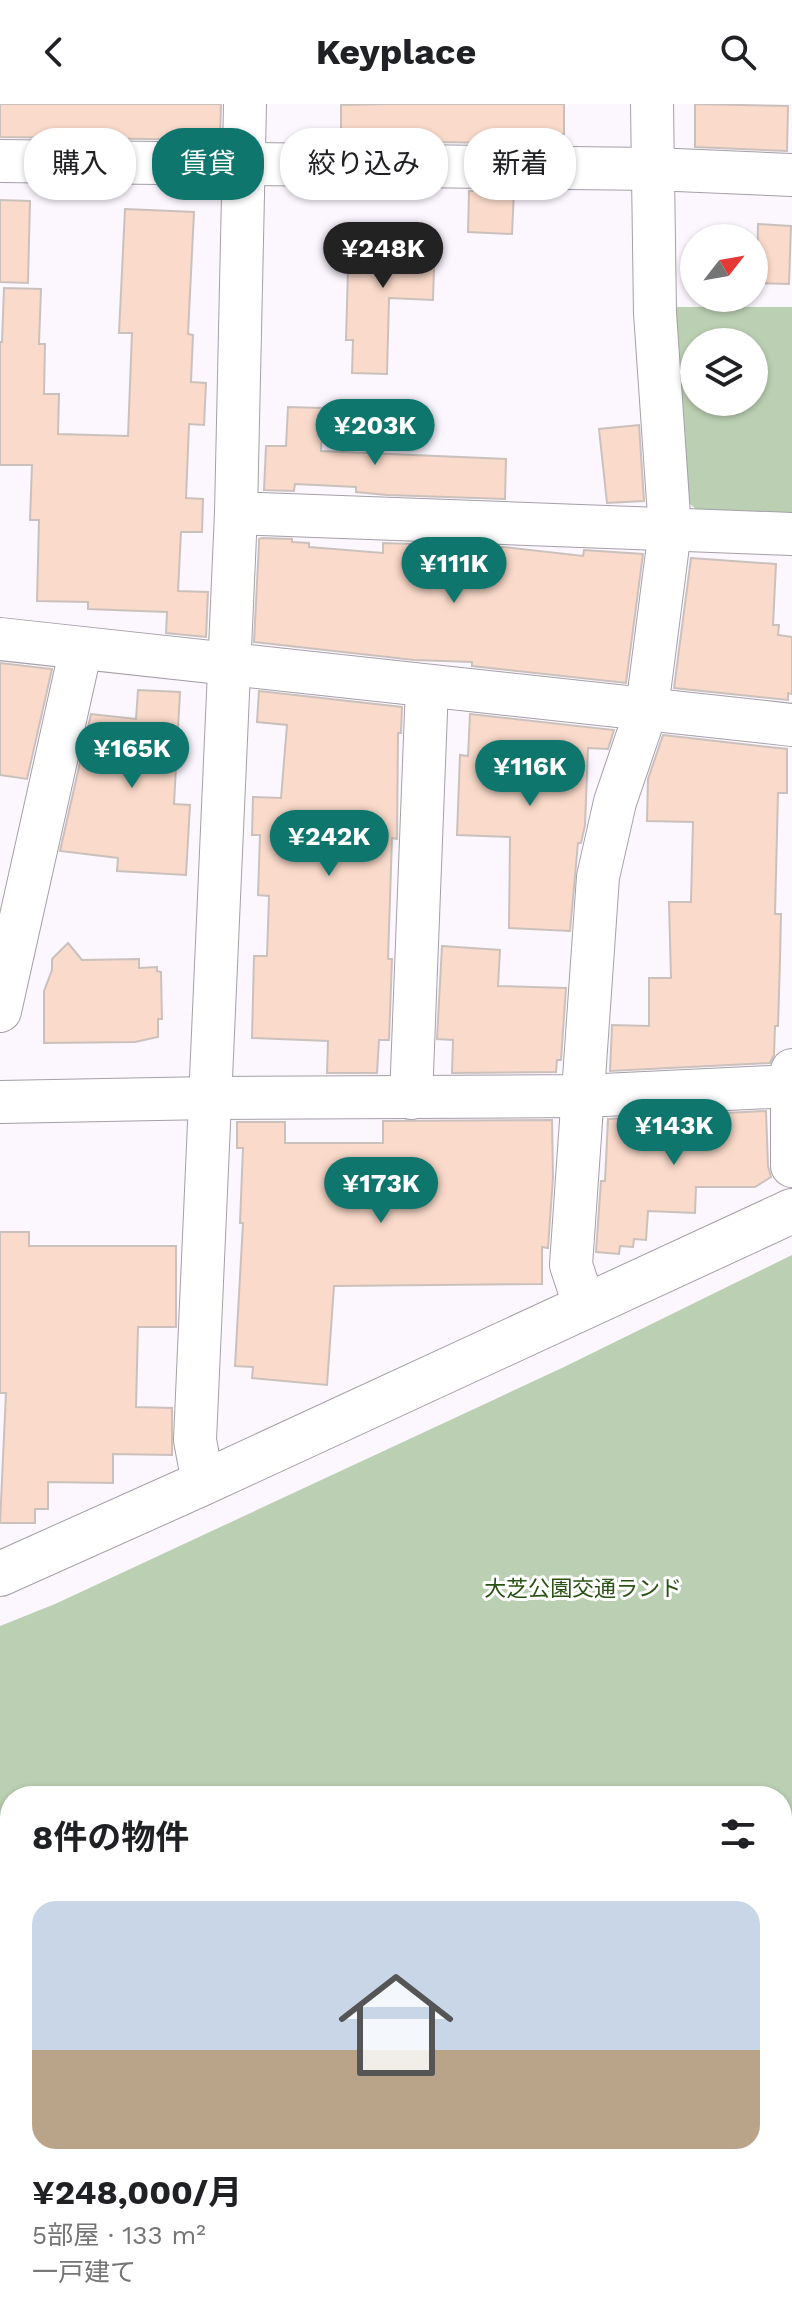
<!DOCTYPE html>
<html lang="ja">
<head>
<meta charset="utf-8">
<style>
  body { margin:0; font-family:"Work Sans","Noto Sans JP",sans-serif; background:#f2f2f2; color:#202124; height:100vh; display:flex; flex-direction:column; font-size:30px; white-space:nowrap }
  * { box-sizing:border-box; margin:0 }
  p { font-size:26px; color:#757577 }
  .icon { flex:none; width:44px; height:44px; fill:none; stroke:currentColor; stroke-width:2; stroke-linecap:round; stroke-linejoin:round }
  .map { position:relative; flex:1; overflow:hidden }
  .panel { position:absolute; left:0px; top:1682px; width:792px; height:538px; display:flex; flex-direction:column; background:#fff; border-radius:32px 32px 0 0; box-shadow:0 2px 6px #0004 }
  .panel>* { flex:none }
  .hud { position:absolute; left:24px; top:24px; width:744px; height:72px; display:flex; gap:16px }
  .needle { width:52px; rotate:59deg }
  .controls { position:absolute; left:680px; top:120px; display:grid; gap:16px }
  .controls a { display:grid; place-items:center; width:88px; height:88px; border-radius:50%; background:#fff; box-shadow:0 2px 6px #0004; font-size:40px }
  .price { position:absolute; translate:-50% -68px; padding:0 18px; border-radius:28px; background:#0f766e; color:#fff; font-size:26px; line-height:52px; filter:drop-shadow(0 2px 4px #0008) }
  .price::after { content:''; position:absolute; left:50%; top:48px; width:24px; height:18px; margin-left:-12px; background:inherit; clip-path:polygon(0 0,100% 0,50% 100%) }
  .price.current { background:#222; color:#fff }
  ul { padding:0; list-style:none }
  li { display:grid; align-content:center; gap:16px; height:424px; padding:0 32px }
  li+li { border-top:2px solid #e0e0e0 }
  li span { display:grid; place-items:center; height:248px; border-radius:24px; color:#555 }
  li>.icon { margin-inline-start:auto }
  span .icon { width:144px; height:144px; fill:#fffc; stroke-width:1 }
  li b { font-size:34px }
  h2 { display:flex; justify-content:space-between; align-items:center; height:96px; padding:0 32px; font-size:34px }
  .pill { padding:0 28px; border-radius:32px; background:#fff; box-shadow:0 2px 6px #0004; font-size:28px; line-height:72px }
  .pill.current { background:#0f766e; color:#fff }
  header { display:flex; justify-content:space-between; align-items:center; height:104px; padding:0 32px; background:#fff; font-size:36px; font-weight:700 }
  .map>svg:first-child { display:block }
  .green { fill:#bbd0b2; fill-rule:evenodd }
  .water { fill:#8dd1dc }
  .building { fill:#fadaca; stroke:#cbc1bc; stroke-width:2 }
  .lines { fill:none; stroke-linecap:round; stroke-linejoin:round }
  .street-casing { stroke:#a59fa8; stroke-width:44 }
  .secondary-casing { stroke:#a59fa8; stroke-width:46 }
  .street { stroke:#fff; stroke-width:42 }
  .secondary { stroke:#fff; stroke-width:44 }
  .labels { text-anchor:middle; stroke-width:6; stroke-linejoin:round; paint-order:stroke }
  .park-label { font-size:22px; fill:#295114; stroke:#fff }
</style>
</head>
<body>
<header><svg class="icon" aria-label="back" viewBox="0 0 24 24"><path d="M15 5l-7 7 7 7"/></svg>Keyplace<svg class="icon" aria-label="search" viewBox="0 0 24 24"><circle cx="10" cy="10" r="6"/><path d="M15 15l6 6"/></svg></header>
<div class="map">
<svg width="792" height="2219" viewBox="0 0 792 2219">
  <rect width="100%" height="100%" fill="#fcf6ff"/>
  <g class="green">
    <path d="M667 203H792V414L702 410 685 396ZM694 238H754V298H694Z"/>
    <path d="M792 1151V1735L782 1738V1692H10V2002L0 2006V1522L55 1500 564 1263Z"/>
  </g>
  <path class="water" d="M792 1889V2219H0V2156L10 2153V2210H782V1892Z"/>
  <g class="building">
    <path d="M0 0H221L220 36 0 33Z"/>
    <path d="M385 0H564V30H554L555 40 436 38V34L341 29V1Z"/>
    <path d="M695 0 788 2 787 47 695 43Z"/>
    <path d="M469 87H514L512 130 468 128Z"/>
    <path d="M0 96 30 97 28 179 0 178Z"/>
    <path d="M125 105 194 108 188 230 193 231 191 278 206 279 204 321 189 320 186 394 203 395 202 428H181L178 487 208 488 206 533 166 529 167 508 88 505V498L37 497 39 416H30L32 361H0V238H2L4 184 41 185 39 240H45L44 290H59L58 330 128 332 132 229H119Z"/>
    <path d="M758 120 791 122 789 180 757 179Z"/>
    <path d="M349 130 435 132 433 196 389 194 387 270 352 269 353 236H346Z"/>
    <path d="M288 303 323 304 321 347 506 355 505 395 387 391 356 388V383L295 380 294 387 264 386 266 342H286Z"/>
    <path d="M639 321 644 397 607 399 599 325Z"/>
    <path d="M262 434 292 435V438L309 439V443L383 449V439L503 443 583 452 584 446 643 450 626 579 472 562V558L414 556 254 538 259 440V435Z"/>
    <path d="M691 454 776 460 773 521H779L778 531 792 533V590L788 589V596L674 584Z"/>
    <path d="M0 559 52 565 27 675 0 671Z"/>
    <path d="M138 586 180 588 174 700 190 701 186 771 117 767 118 754 60 747 91 610 136 615Z"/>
    <path d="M259 587 402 603 401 629H398L397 735 392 734 388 855H392L389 936H379L377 969H327L328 937 252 934 254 852H267L269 792 258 791 260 731H252L253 693 281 694 287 621 257 618Z"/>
    <path d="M470 610 614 626 608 645 588 644 585 721 581 739H578L570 827 509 824 510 733 457 731 460 651 468 652Z"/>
    <path d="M663 631 787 645V689H778L775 810H781L780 856 778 922H775L774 951 770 959 610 967 612 921 649 922V874H671L669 798H691L693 718 647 717 648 675Z"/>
    <path d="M68 839 82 856 139 855V864L157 863V867L161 868 162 915H158V933L135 938 44 939V887L52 866V855Z"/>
    <path d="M442 842 500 846 498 882 566 884 561 956H557L556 968 452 969 453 936 437 935Z"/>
    <path d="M766 1007 768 1062 771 1073 755 1083H696L695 1109 648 1107 646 1136 634 1135 633 1143 620 1142 619 1150 596 1148 601 1077H605L608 1015Z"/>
    <path d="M552 1016 553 1073 548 1144 542 1143V1180L334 1182 327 1281 252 1274 253 1263 235 1262 243 1119H240L243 1044H237V1018H285V1039H383V1017Z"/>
    <path d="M0 1128H29V1142H176V1223H138L136 1303 172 1304V1351L113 1350V1379L48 1378V1405H35V1419H0L6 1289H0Z"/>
  </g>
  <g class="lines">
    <defs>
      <g id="street">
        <path d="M0 57 653 65 792 71"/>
        <path d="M236 409 792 430"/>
        <path d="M0 535 792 621"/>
        <path d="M0 907 81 544"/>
        <path d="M792 966V1062"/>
        <path d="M411 994 427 582"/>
        <path d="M0 998 210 994 583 992 792 982"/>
        <path d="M585 1203 571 1161 598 773 615 698 647 604 670 426 655 209 652 0"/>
        <path d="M203 1379 195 1336 236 409 245 0"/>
      </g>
      <path id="secondary" d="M0 1470 203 1379 792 1107"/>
    </defs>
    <use href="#street" class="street-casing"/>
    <use href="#secondary" class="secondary-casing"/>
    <use href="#street" class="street"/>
    <use href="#secondary" class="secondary"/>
  </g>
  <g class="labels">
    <g class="park-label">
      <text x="583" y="1492">大芝公園交通ランド</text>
    </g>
  </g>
</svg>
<div class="controls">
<a><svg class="needle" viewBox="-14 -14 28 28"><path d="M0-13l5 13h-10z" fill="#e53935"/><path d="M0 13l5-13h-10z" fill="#757577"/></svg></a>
<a><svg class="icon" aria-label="layers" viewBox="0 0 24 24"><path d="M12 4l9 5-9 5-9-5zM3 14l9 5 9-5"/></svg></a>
</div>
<b class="price current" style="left:383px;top:186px">¥248K</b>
<b class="price" style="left:375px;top:363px">¥203K</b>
<b class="price" style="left:454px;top:501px">¥111K</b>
<b class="price" style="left:132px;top:686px">¥165K</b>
<b class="price" style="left:530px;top:704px">¥116K</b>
<b class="price" style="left:329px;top:774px">¥242K</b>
<b class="price" style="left:674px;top:1063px">¥143K</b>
<b class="price" style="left:381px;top:1121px">¥173K</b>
<div class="hud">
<a class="pill">購入</a>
<a class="pill current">賃貸</a>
<a class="pill">絞り込み</a>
<a class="pill">新着</a>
</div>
<section class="panel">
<h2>8件の物件<svg class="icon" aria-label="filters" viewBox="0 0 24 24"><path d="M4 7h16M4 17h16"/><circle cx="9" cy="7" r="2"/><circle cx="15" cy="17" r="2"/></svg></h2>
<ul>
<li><span style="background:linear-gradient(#c9d6e8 60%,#b9a48a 0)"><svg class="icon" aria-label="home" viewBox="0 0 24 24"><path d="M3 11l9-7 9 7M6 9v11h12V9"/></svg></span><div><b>¥248,000/月</b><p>5部屋 · 133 m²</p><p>一戸建て</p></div></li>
</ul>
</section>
</div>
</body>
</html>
